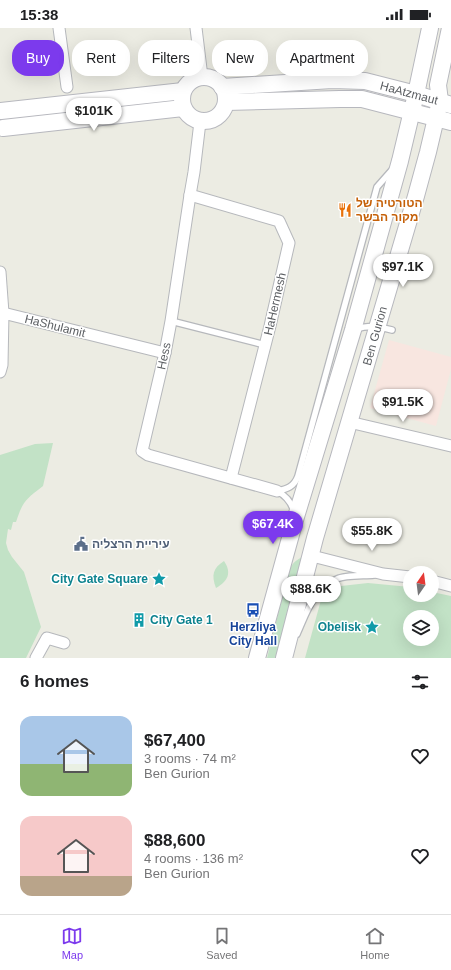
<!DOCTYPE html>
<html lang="en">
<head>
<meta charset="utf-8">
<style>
  body { margin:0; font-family:Arial,"Noto Sans Hebrew",sans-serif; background:#f2f2f2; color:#202124; height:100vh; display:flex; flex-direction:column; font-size:15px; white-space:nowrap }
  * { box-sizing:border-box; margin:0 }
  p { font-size:13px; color:#757577 }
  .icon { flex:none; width:22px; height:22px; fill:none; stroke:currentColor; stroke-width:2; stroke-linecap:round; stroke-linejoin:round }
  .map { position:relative; height:630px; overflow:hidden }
  .drawer { display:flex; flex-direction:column; background:#fff; flex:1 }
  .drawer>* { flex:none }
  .guide { position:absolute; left:12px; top:12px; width:427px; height:36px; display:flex; gap:8px }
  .needle { width:26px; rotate:14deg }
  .controls { position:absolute; left:403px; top:538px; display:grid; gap:8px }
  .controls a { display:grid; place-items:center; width:36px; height:36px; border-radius:50%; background:#fff; box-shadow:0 4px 16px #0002; font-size:20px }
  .price { position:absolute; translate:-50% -34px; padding:0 9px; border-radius:14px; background:#fff; color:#222; font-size:13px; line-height:26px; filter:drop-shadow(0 1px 2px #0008) }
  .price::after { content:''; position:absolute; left:50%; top:24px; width:12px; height:9px; margin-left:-6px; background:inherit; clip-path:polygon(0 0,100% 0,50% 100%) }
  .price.current { background:#7c3aed; color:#fff }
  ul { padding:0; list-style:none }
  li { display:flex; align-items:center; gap:12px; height:100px; padding:0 20px }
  li span { display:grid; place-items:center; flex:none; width:112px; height:80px; border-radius:12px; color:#555 }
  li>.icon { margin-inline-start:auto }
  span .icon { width:48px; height:48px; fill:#fffc; stroke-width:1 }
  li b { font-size:17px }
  h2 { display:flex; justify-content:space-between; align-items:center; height:48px; padding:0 20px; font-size:17px }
  .tag { padding:0 14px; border-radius:16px; background:#fff; box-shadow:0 4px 16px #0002; font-size:14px; line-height:36px }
  .tag.current { background:#7c3aed; color:#fff }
  .status { display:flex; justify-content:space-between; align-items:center; height:28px; padding:0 20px; background:#fff; direction:ltr }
  .status svg { height:11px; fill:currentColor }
  .tabs { display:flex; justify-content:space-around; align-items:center; height:56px; border-top:1px solid #e0e0e0; background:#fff; font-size:11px; color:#757577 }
  .tabs a { display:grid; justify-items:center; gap:2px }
  .tabs .current { color:#7c3aed }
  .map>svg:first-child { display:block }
  .medical { fill:#f8e6e0 }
  .green { fill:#c2e2c6; fill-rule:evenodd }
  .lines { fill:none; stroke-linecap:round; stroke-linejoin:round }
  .lane-casing { stroke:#b6b8bc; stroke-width:8 }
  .street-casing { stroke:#b6b8bc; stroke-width:13 }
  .secondary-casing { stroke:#b7b8be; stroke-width:18 }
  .lane { stroke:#fff; stroke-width:5.5 }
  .street { stroke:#fff; stroke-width:11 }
  .secondary { stroke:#fff; stroke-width:16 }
  .labels { text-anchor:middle; stroke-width:3; stroke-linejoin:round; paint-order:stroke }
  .street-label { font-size:12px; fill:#5b5e62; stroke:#fff }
  .food-label { font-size:12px; font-weight:bold; fill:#c56008; stroke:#fff; text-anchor:start }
  .service-label { font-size:12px; font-weight:bold; fill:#4e5e75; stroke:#fff; text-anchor:start }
  .culture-label { font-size:12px; font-weight:bold; fill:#0d838f; stroke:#fff; text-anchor:end }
  .transit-label { font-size:12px; font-weight:bold; fill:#164399; stroke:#fff }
</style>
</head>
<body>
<div class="status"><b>15:38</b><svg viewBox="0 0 49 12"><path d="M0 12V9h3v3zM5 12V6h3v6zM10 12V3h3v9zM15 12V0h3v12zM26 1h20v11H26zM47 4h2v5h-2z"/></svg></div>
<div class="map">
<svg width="451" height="630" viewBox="0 0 451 630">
  <rect width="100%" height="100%" fill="#ecece3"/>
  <path class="medical" d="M389 312 451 329V341L436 398 370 380Z"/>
  <g class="green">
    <path d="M53 415 43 458C25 472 23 473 16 494H13L11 502 8 501 6 515 8 522 12 529 24 544 41 599 26 630H0V427L35 416Z"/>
    <path d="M304 528 277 630H267L289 543C292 535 296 532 304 528Z"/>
    <path d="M224 533C232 545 228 553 216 560 211 547 213 540 224 533Z"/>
    <path d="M368 555 410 559V567H432V564L451 568V630H305L321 572 328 565 341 558ZM410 589H432V611H410Z"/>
  </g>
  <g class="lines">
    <defs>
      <g id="lane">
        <path d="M171 293 265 317"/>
        <path d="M355 301C370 297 377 298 392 302"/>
        <path d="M277 463C287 461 294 459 298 448L377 159 392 142"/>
        <path d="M277 463C285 467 291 474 294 483"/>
        <path d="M297 606C307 584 313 561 337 551 345 547 364 548 374 547"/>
      </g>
      <g id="street">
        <path d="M59 0 67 59"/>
        <path d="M196 0 202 49"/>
        <path d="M200 94 194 144 190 167 171 293 165 325 142 423 148 427 277 463"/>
        <path d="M190 167 279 193 289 215 270 298 231 450"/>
        <path d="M0 244 3 285"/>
        <path d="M0 344 2 337 3 285 165 325"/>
        <path d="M349 394 451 418"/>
        <path d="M310 526 316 529 383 546 410 549"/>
        <path d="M432 553 451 558"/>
        <path d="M36 630 47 610 64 615"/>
      </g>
      <g id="secondary">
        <circle cx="204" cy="71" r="22"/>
        <path d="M222 59 332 52 365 53 416 66 451 77"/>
        <path d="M226 74 340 71H362L451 94"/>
        <path d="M1 83 183 63"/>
        <path d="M3 100 183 80"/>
        <path d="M257 630 295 492 353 302 400 133 416 66 430 0"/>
        <path d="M284 630 315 510 416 168 428 124 440 73 438 57 450 0"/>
      </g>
    </defs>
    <use href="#lane" class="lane-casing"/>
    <use href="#street" class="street-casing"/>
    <use href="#secondary" class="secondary-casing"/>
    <use href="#lane" class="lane"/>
    <use href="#street" class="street"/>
    <use href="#secondary" class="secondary"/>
  </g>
  <defs>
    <symbol id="restaurant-bare" viewBox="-9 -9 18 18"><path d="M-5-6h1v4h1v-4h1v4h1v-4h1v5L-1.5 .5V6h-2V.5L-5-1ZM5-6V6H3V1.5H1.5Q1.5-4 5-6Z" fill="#e8710a" stroke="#fff" stroke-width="2.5" paint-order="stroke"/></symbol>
    <symbol id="civic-bare" viewBox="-9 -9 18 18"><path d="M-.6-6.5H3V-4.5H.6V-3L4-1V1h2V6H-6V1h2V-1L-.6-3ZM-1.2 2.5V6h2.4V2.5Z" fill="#5c6f8a" stroke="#fff" stroke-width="2.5" paint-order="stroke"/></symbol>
    <symbol id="sight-bare" viewBox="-9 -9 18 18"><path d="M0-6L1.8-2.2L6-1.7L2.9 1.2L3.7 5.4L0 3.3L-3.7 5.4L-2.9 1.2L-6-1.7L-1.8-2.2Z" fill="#0f9aa8" stroke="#fff" stroke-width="2.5" paint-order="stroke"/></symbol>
    <symbol id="bus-bare" viewBox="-9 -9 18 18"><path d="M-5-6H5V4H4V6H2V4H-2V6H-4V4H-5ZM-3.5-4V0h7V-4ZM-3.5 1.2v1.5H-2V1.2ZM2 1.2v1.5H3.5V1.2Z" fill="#1a4fb4" stroke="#fff" stroke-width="2.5" paint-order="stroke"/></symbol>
    <symbol id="building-bare" viewBox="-9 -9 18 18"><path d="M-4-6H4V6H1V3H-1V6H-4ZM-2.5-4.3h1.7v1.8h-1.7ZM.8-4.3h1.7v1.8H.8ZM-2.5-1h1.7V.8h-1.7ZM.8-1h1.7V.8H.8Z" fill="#0f9aa8" stroke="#fff" stroke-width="2.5" paint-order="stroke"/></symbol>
  </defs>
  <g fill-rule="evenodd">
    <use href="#restaurant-bare" x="335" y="172" width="20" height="20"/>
    <use href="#civic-bare" x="71" y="506" width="20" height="20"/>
    <use href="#sight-bare" x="149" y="541" width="20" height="20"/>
    <use href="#bus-bare" x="243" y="572" width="20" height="20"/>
    <use href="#building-bare" x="129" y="582" width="20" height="20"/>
    <use href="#sight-bare" x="362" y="589" width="20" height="20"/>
  </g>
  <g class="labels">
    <g class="street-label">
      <text transform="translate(409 65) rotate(15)" y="4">HaAtzmaut</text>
      <text transform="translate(275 276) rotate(-77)" y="4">HaHermesh</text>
      <text transform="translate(55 298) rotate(14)" y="4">HaShulamit</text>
      <text transform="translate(375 308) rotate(-74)" y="4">Ben Gurion</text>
      <text transform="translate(164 328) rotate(-78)" y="4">Hess</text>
    </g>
    <g class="food-label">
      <text x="356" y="179">הטורטיה של<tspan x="356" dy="14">מקור הבשר</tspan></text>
    </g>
    <g class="service-label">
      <text x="92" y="520">עיריית הרצליה</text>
    </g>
    <g class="culture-label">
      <text x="148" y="555">City Gate Square</text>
      <text x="150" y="596" text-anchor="start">City Gate 1</text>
      <text x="361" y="603">Obelisk</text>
    </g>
    <g class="transit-label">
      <text x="253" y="603">Herzliya<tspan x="253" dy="14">City Hall</tspan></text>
    </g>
  </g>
</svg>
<div class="controls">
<a><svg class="needle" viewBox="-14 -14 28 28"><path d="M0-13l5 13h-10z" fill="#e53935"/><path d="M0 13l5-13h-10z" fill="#757577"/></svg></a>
<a><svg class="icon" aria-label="layers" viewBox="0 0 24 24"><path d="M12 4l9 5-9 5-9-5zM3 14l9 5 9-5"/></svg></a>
</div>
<b class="price" style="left:94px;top:104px">$101K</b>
<b class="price" style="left:403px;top:260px">$97.1K</b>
<b class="price" style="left:403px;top:395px">$91.5K</b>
<b class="price current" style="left:273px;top:517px">$67.4K</b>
<b class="price" style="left:372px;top:524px">$55.8K</b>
<b class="price" style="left:311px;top:582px">$88.6K</b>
<div class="guide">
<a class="tag current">Buy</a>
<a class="tag">Rent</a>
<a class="tag">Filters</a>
<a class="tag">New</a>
<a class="tag">Apartment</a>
</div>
</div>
<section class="drawer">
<h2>6 homes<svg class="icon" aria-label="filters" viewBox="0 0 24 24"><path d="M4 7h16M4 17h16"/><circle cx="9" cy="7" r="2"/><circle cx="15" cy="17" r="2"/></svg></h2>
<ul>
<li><span style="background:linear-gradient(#a9c7e8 60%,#8fb573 0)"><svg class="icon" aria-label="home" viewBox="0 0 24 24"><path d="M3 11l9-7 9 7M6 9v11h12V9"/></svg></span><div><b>$67,400</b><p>3 rooms · 74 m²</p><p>Ben Gurion</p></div><svg class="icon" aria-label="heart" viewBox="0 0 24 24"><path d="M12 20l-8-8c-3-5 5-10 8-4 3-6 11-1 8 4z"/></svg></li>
<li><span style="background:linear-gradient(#f6c9c9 75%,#b9a48a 0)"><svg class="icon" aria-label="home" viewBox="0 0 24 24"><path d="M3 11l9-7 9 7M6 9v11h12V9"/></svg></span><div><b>$88,600</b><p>4 rooms · 136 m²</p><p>Ben Gurion</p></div><svg class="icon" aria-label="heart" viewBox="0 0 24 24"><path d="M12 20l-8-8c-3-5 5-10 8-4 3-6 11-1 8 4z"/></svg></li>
</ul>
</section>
<nav class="tabs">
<a class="current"><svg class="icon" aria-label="map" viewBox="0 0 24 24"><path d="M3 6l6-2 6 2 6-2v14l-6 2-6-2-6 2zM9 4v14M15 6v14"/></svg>Map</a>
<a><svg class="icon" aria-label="saved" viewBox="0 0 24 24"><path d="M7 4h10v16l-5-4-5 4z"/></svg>Saved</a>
<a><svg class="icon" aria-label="home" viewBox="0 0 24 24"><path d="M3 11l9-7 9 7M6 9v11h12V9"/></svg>Home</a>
</nav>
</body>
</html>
